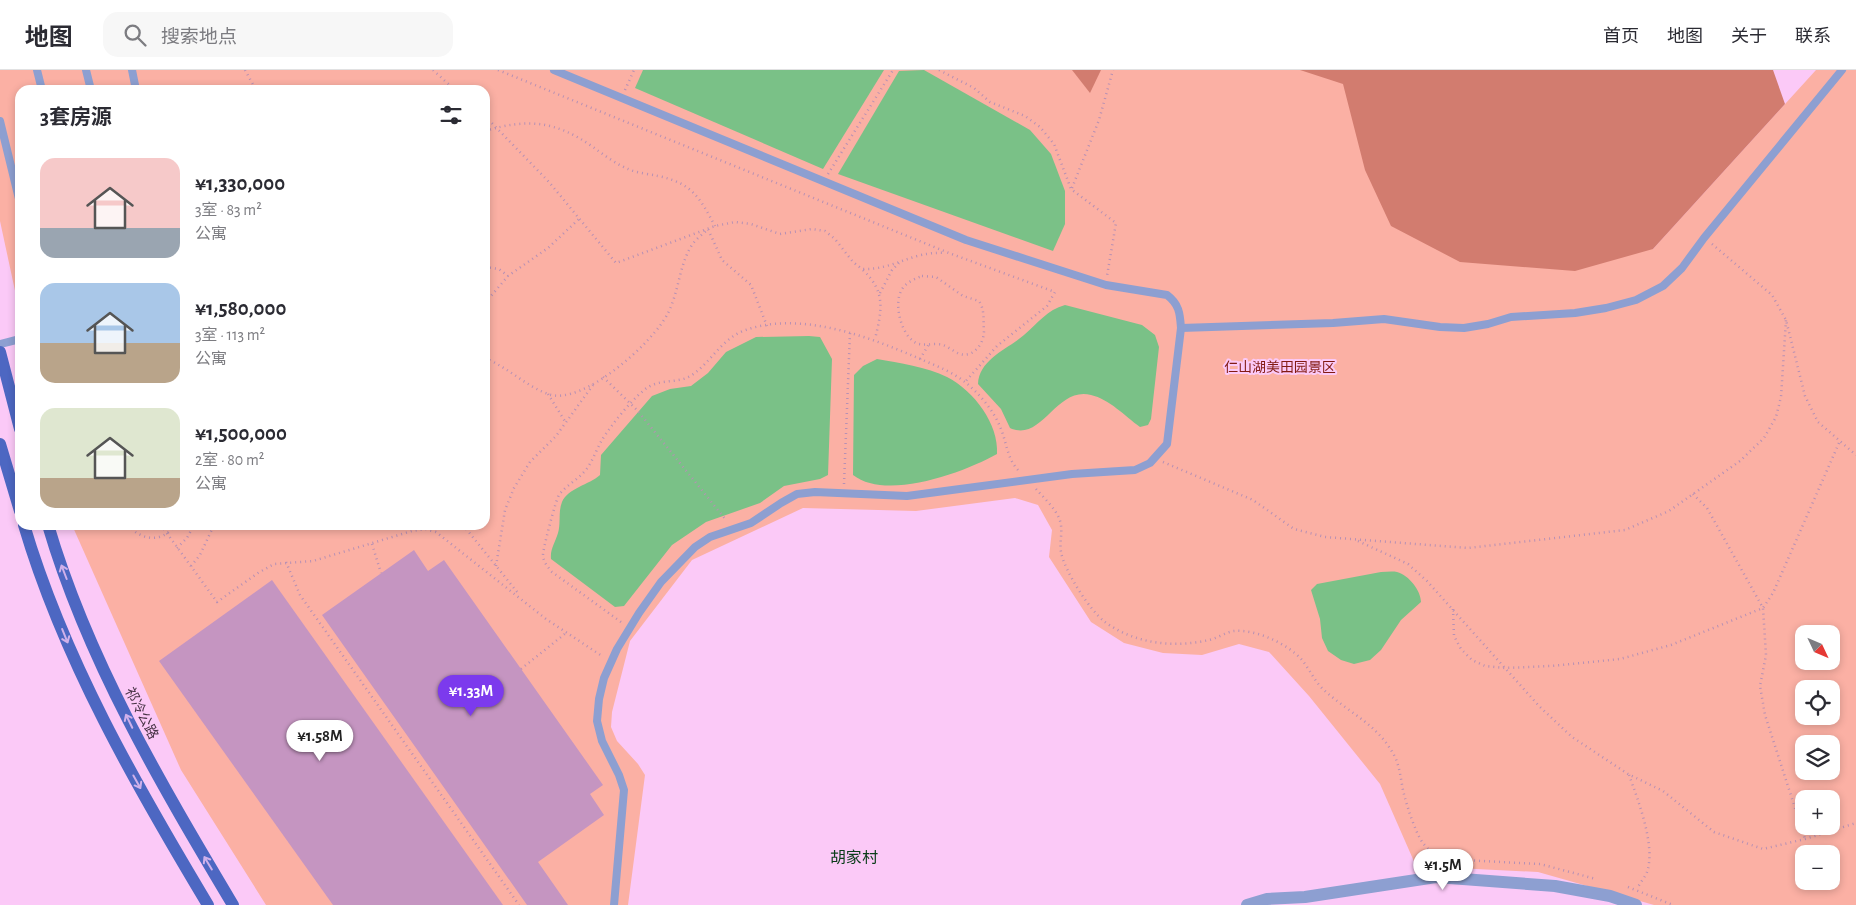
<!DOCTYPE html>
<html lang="zh">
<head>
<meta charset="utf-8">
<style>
  body { margin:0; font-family:"Alegreya Sans","Noto Sans SC",sans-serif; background:#f7f7f7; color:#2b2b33; height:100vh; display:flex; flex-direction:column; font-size:19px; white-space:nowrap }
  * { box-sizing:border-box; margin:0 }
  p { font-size:16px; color:#7c7c81 }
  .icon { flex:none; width:28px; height:28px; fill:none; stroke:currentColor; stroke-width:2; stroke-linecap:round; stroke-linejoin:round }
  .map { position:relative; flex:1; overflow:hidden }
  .drawer { position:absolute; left:15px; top:15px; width:475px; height:445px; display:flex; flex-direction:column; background:#fff; border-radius:15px; box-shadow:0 2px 8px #0003 }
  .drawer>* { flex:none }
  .needle { width:32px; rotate:134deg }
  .tools { position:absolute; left:1795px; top:555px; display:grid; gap:10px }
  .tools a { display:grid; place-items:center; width:45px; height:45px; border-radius:10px; background:#fff; box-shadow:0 2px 8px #0003; font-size:25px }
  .price { position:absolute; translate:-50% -42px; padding:0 11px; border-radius:18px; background:#fff; color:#222; font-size:16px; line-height:32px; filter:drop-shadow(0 1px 2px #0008) }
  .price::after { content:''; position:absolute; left:50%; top:30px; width:15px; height:11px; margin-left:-8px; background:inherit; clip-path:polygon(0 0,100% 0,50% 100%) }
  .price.on { background:#7c3aed; color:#fff }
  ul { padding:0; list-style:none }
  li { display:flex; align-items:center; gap:15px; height:125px; padding:0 25px }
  li span { display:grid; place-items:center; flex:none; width:140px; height:100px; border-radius:15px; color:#555 }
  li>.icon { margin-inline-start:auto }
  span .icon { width:60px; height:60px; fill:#fffc; stroke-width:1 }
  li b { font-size:21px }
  h2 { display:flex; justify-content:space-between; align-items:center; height:60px; padding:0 25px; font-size:21px }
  header { display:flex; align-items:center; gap:30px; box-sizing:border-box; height:70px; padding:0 25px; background:#fff; border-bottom:1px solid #e1e1e2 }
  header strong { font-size:24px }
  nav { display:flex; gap:28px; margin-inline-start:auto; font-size:18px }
  .search { width:350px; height:45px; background:#f7f7f7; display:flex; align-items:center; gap:12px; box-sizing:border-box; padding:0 18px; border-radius:15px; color:#7c7c81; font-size:19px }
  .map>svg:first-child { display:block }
  .green { fill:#fbb0a4; fill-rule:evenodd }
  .forest { fill:#d27c6f }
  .water { fill:#7ac187 }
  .building { fill:#c595c1 }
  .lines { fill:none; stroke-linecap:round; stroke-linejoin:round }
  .path { stroke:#b790b4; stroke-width:2.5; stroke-dasharray:1 4; stroke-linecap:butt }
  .lane { stroke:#8d9fd1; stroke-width:8 }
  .street { stroke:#8d9fd1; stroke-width:12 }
  .primary { stroke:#4d67c2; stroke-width:12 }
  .oneway { stroke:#d0b0ea }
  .labels { text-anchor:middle; stroke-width:4; stroke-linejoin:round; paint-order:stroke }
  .park-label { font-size:14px; fill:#821a13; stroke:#fbc9f7 }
  .street-label { font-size:14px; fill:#463244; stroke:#fbc9f7 }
  .quarter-label { font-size:16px; fill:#0b3d1a; stroke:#fbc9f7 }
</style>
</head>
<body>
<header>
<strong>地图</strong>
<div class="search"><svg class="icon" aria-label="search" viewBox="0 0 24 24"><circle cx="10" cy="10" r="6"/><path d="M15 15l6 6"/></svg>搜索地点</div>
<nav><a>首页</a><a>地图</a><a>关于</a><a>联系</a></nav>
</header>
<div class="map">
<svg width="1856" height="835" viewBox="0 0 1856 835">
  <rect width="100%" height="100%" fill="#fbc9f7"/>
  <path class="green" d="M0 0H1382L1653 179 1816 0H1856V835H1654L1538 802 1416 796 1380 714 1309 626 1269 582 1239 574 1202 585 1163 583 1124 573 1091 552 1049 487 1052 460 1038 435 1015 428 916 441 803 438 692 490 630 571 612 642 611 657 617 671 638 694 645 705 628 835H266L181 700 72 455H485V20H20V244L0 151ZM1804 564H1831V591H1804ZM1804 619H1831V646H1804ZM1804 674H1831V701H1804ZM1804 729H1831V756H1804ZM1804 784H1831V811H1804Z"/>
  <g class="forest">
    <path d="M1072 0H1101L1090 23Z"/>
    <path d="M1300 0H1773L1785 34 1653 179 1575 201 1460 192 1391 156 1365 100 1343 14Z"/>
  </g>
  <g class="water">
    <path d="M643 0H884L823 99 635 18Z"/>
    <path d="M924 0 1030 60 1051 84 1065 121V154L1053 181 838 104 899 1Z"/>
    <path d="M1065 235 1142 255 1155 265 1159 277 1151 349 1148 355 1140 357C1125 346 1109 329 1091 325 1056 316 1042 373 1010 358L1001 339 978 314C979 289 1008 279 1024 265 1038 253 1047 240 1065 235Z"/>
    <path d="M809 266 820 267 832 289 828 405 820 409 784 416 760 433 706 452 672 475 624 536 615 537 551 489C550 479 555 473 558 463 561 453 558 442 562 432 568 418 589 415 600 405L601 385 652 326 670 319 691 316 708 303 726 282 756 267Z"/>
    <path d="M877 289C899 293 927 297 947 307 974 321 999 354 997 384 963 403 886 431 853 405L854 305 863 296Z"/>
    <path d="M1381 502C1386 502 1392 501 1397 502 1409 505 1421 521 1421 532L1401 550 1381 580 1370 590 1354 594 1341 590 1328 581 1322 568 1320 549 1311 520 1317 514Z"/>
  </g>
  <g class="building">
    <path d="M414 480 428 501 444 490 603 715 590 724 604 745 538 792 568 835H527L322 545Z"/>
    <path d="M272 510 503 835H333L159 591Z"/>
  </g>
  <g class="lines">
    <g class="path">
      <path d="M245 0 256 20"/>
      <path d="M433 0 455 20"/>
      <path d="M498 0 949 183 1055 222 1047 236 997 276 965 312"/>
      <path d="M939 0 974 18 990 32 1025 46 1040 57 1054 74 1071 119 1116 153 1107 206"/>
      <path d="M625 20 634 0"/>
      <path d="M485 46 549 112 616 193 715 156 735 152 751 154 780 164 812 159 825 161 835 169 853 192 862 199C895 200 911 181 945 183"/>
      <path d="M485 61C528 48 556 51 593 77 604 85 616 94 628 99 637 103 649 104 658 106 692 113 700 128 715 156"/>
      <path d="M828 104 893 0"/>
      <path d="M1072 118 1099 50 1113 0"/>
      <path d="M1712 174 1772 225 1786 250 1805 326 1818 352 1856 385"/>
      <path d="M485 197 499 199 508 206"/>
      <path d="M863 200C886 222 882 240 875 269"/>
      <path d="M922 206 936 207 963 226 979 231C985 240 983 250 984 261 984 273 974 288 960 284 954 282 949 277 943 275 933 272 921 278 913 271 901 262 894 235 901 221 905 213 914 209 922 206Z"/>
      <path d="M880 223 892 200 899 193"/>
      <path d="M485 233 508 206 548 178 579 149"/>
      <path d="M485 288C507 297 526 316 548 324 582 337 654 272 668 243 679 222 679 195 692 175 696 169 703 164 708 159L722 190 751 215 767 256"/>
      <path d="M920 289 929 274"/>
      <path d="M603 307 637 340 726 450"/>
      <path d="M548 324 566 353"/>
      <path d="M1163 392 1253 430 1294 459 1325 467 1468 478 1625 460 1669 441 1740 391 1764 368 1776 347 1781 327 1786 250"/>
      <path d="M844 414 850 263"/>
      <path d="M1036 419C1044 428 1054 437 1059 448 1064 460 1059 470 1061 482 1064 500 1090 541 1105 552 1135 574 1174 578 1209 570 1218 568 1226 562 1234 561 1256 559 1288 574 1302 590 1310 600 1315 612 1324 620 1350 644 1378 654 1395 687 1401 700 1401 715 1405 728 1408 739 1416 764 1423 773 1428 780 1436 785 1444 789L1540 794 1596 809"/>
      <path d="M1693 424 1707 438 1763 538 1766 585 1760 616 1765 645 1805 769"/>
      <path d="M128 455C141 471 163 473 175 455"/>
      <path d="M161 455 217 532 258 503 274 494 313 491 412 461 425 459 436 462 546 549 602 586"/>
      <path d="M463 455 518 523"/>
      <path d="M1358 471 1408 494 1427 511 1539 636 1572 667 1628 704 1663 721 1714 762 1763 779 1805 769 1856 753"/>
      <path d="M372 474 381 503"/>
      <path d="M177 478 187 468 194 455"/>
      <path d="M286 492 300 525 519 835"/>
      <path d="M191 496 200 485 214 455"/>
      <path d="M496 496 505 440 514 418 530 392 556 366 593 315"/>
      <path d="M1453 539 1454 566 1461 579 1472 590 1485 596 1505 598 1551 596 1620 589 1671 575 1763 538 1773 523 1839 373"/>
      <path d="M621 552 552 502C548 497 544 493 543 486 542 482 556 429 559 425 567 414 580 409 588 397 594 388 597 378 602 370 611 355 630 332 643 321 658 307 677 315 692 305 711 292 721 270 743 261 798 240 867 266 918 288 934 295 951 301 965 312 980 324 994 341 1001 359 1007 374 1007 388 1018 400"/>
      <path d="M521 599 566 563"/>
      <path d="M1629 705C1638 730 1656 776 1647 802 1645 807 1640 813 1637 819"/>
      <path d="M1628 817 1673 835"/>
    </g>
    <g class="lane">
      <path d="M37 0 42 20"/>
      <path d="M86 0 91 20"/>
      <path d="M132 0 136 20"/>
      <path d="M554 0 966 170 1106 215 1167 225C1179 234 1180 243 1181 258L1167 374 1150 393 1135 400 1072 404 907 426 815 422 797 424 781 433 751 453 710 467 695 477 661 512 639 543 617 579 604 608 599 629 597 651 602 671 619 705 624 720 614 835"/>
      <path d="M0 51 20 133"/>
      <path d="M1181 258 1333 253 1384 249 1440 257 1464 258 1488 254 1511 247 1575 243 1606 238 1636 230 1663 216 1682 198 1704 168 1842 0"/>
      <path d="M0 274 20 269"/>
    </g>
    <path class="street" d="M1247 835 1267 829 1305 827 1436 807 1555 816 1610 826 1636 835"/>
    <g class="primary">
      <path d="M0 282 20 359"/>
      <path d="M0 374 20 441"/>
      <path d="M24 455C64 590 136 715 208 835"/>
      <path d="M48 455C88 591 161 714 233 835"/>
    </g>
  </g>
  <defs><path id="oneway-shaft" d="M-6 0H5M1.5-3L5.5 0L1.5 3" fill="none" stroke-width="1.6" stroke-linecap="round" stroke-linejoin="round" transform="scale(1.25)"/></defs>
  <g class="oneway">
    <use href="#oneway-shaft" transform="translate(64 502) rotate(-111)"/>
    <use href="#oneway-shaft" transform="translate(65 566) rotate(68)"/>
    <use href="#oneway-shaft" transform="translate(129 651) rotate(-116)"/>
    <use href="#oneway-shaft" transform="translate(137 712) rotate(61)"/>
    <use href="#oneway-shaft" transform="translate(208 793) rotate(-121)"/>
  </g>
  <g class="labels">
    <g class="park-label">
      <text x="1280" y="302">仁山湖美田园景区</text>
    </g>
    <g class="street-label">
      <text transform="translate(142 643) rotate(63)" y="5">祁冷公路</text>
    </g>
    <g class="quarter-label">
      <text x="854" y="793">胡家村</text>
    </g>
  </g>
</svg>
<div class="tools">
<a><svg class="needle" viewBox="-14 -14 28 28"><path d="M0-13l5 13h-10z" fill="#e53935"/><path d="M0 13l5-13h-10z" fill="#7c7c81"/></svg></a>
<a><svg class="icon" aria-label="locate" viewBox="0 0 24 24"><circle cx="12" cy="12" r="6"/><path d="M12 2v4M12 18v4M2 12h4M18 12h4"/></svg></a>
<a><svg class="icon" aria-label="layers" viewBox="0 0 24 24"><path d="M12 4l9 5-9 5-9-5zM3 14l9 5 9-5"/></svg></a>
<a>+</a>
<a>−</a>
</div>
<b class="price on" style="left:471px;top:647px">¥1.33M</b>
<b class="price" style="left:320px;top:692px">¥1.58M</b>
<b class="price" style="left:1443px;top:821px">¥1.5M</b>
<section class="drawer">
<h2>3套房源<svg class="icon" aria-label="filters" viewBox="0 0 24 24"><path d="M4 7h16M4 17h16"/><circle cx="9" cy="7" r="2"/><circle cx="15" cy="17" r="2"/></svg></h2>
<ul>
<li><span style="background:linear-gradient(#f6c9c9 70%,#9aa5b1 0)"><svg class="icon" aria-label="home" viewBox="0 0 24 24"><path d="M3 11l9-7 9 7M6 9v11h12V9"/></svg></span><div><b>¥1,330,000</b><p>3室 · 83 m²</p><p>公寓</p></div></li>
<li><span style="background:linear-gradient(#a9c7e8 60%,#b9a48a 0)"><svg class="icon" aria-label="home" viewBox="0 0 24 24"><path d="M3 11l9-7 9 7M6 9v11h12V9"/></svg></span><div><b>¥1,580,000</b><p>3室 · 113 m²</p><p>公寓</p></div></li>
<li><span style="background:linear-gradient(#dfe7d0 70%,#b9a48a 0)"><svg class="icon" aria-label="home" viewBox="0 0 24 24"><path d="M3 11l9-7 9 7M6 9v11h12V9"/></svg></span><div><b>¥1,500,000</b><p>2室 · 80 m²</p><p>公寓</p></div></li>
</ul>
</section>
</div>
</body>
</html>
